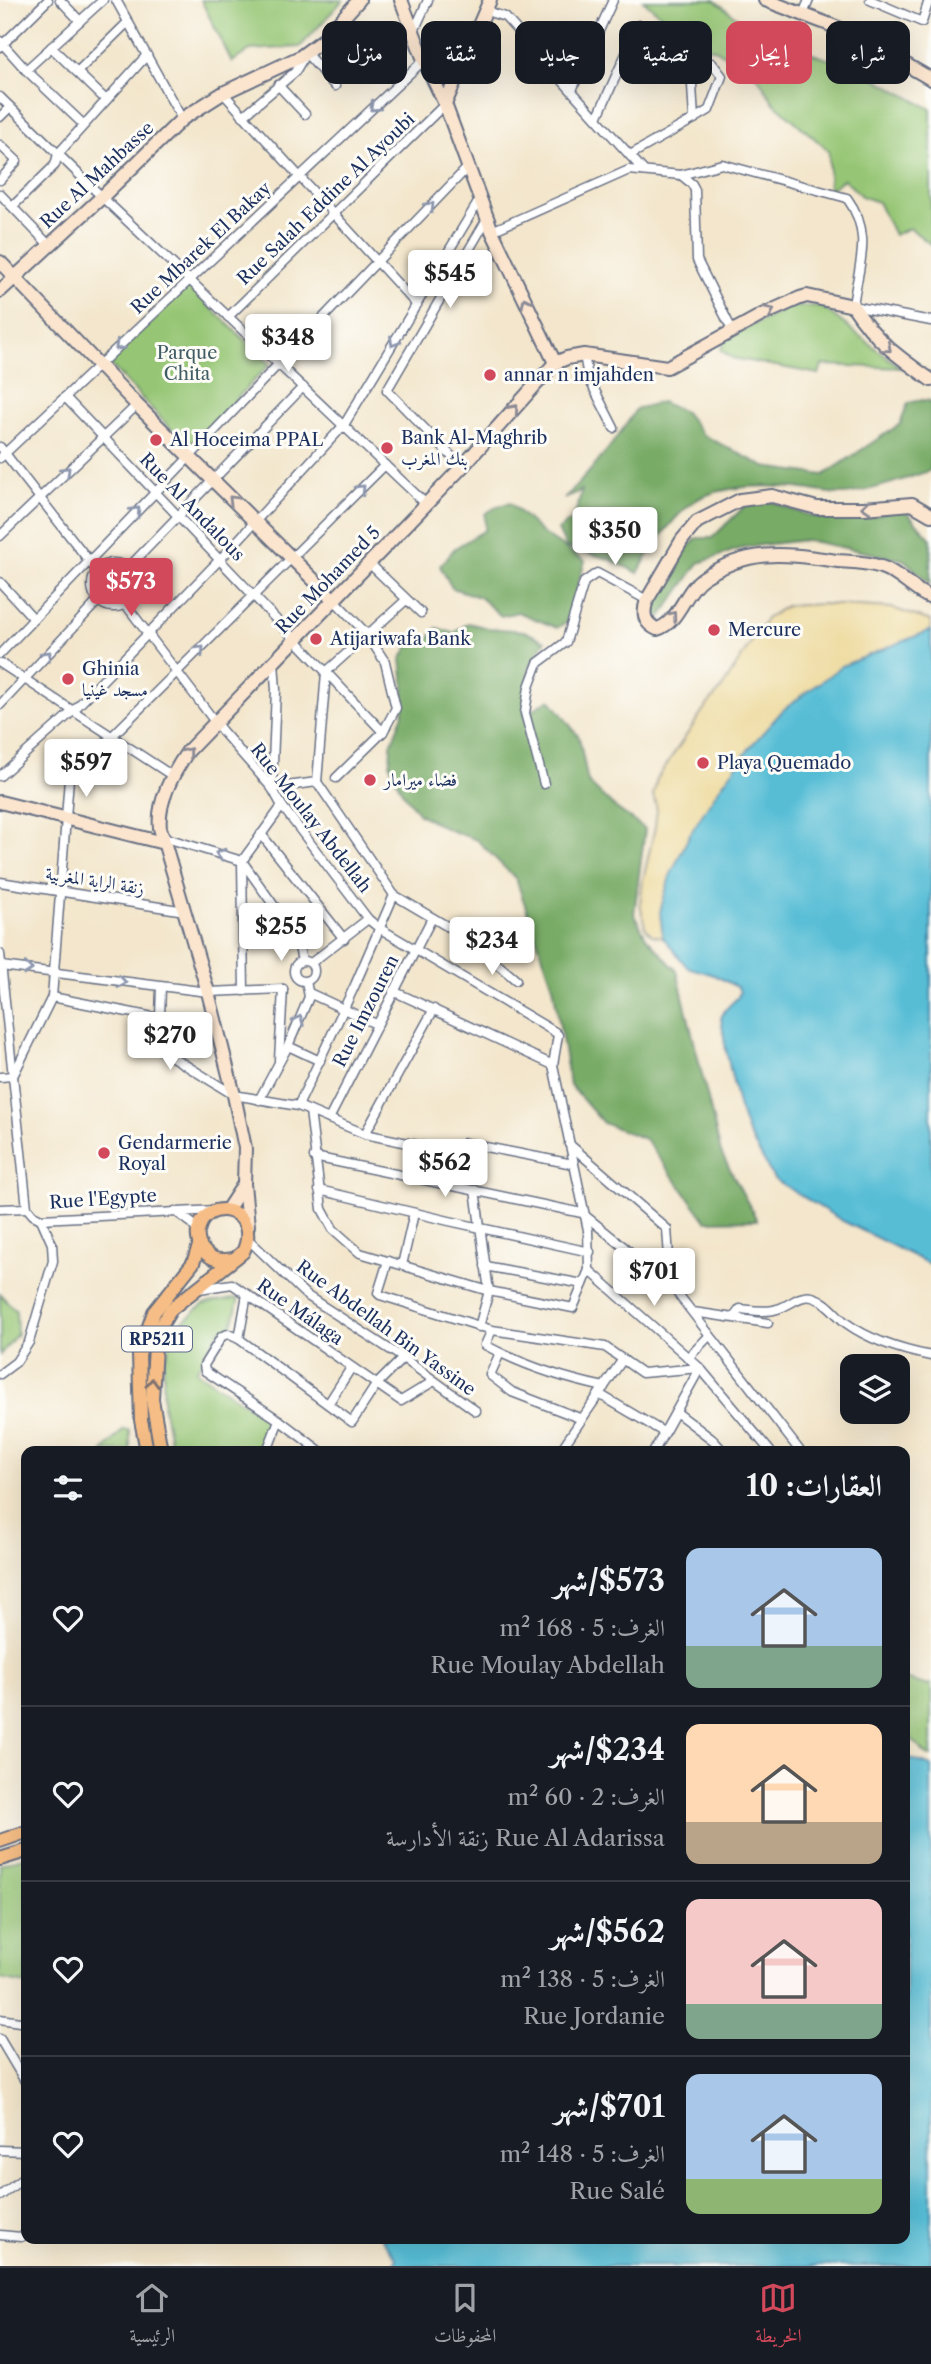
<!DOCTYPE html>
<html lang="ar">
<head>
<meta charset="utf-8">
<style>
  body { margin:0; font-family:"Libre Caslon Text",Amiri,serif; background:#242831; color:#f1f3f6; direction:rtl; height:100vh; display:flex; flex-direction:column; font-size:26px; white-space:nowrap }
  * { box-sizing:border-box; margin:0 }
  p { font-size:23px; color:#9ea1a6 }
  .icon { flex:none; width:38px; height:38px; fill:none; stroke:currentColor; stroke-width:2; stroke-linecap:round; stroke-linejoin:round }
  .map { position:relative; flex:1; overflow:hidden; direction:ltr }
  .side { position:absolute; left:21px; top:1446px; width:889px; height:798px; display:flex; flex-direction:column; background:#171b24; border-radius:14px; box-shadow:0 7px 28px #0002; direction:rtl }
  .side>* { flex:none }
  .banner { position:absolute; left:21px; top:21px; width:889px; height:63px; direction:rtl; display:flex; gap:14px }
  .fabs { position:absolute; left:840px; top:1354px; display:grid; gap:14px }
  .fabs a { display:grid; place-items:center; width:70px; height:70px; border-radius:14px; background:#171b24; box-shadow:0 7px 28px #0002; font-size:35px }
  .price { position:absolute; translate:-50% -60px; padding:0 16px; border-radius:7px; background:#fff; color:#222; font-size:23px; line-height:46px; filter:drop-shadow(0 2px 4px #0008) }
  .price::after { content:''; position:absolute; left:50%; top:42px; width:21px; height:16px; margin-left:-10px; background:inherit; clip-path:polygon(0 0,100% 0,50% 100%) }
  .price.on { background:#d1495b; color:#fff }
  ul { padding:0; list-style:none }
  li { display:flex; align-items:center; gap:21px; height:175px; padding:0 28px }
  li+li { border-top:2px solid #363941 }
  li span { display:grid; place-items:center; flex:none; width:196px; height:140px; border-radius:14px; color:#555 }
  li>.icon { margin-inline-start:auto }
  span .icon { width:84px; height:84px; fill:#fffc; stroke-width:1 }
  li b { font-size:30px }
  h2 { display:flex; justify-content:space-between; align-items:center; height:84px; padding:0 28px; font-size:30px }
  .pill { padding:0 24px; border-radius:14px; background:#171b24; box-shadow:0 7px 28px #0002; font-size:24px; line-height:63px }
  .pill.on { background:#d1495b; color:#fff }
  .tabs { display:flex; justify-content:space-around; align-items:center; height:98px; border-top:2px solid #363941; background:#171b24; font-size:19px; color:#9ea1a6 }
  .tabs a { display:grid; justify-items:center; gap:4px }
  .tabs .on { color:#d1495b }
  .map>svg:first-child { display:block }
  .green { fill:#96c674; stroke:#587a69; stroke-width:2 }
  .forest { fill:#78ab66; stroke:#4a6d62; stroke-width:2 }
  .sand { fill:#eeda9e; stroke:#84847e; stroke-width:2 }
  .water { fill:#57bdd5; stroke:#39769a; stroke-width:2 }
  .lines { fill:none; stroke-linecap:round; stroke-linejoin:round }
  .street-casing { stroke:#676f84; stroke-width:11 }
  .secondary-casing { stroke:#676f84; stroke-width:16 }
  .primary-casing { stroke:#676f84; stroke-width:16 }
  .street { stroke:#fff; stroke-width:8 }
  .secondary { stroke:#fbe5cf; stroke-width:12 }
  .primary { stroke:#f6be86; stroke-width:12 }
  .oneway { stroke:#8d97ae }
  .oneway2 { stroke:#8b8a96 }
  .oneway3 { stroke:#7e6f70 }
  .poi-dot { fill:#d1495b; stroke:#fdfcf7; stroke-width:2.5 }
  .labels { text-anchor:middle; stroke-width:6; stroke-linejoin:round; paint-order:stroke }
  .shield { fill:#fdfcf7; stroke:#5f6c8c; stroke-width:2 }
  .shield-label { font-size:16px; font-weight:bold; fill:#1b2f5e }
  .street-label { font-size:18px; fill:#1b2f5e; stroke:#fdfcf7 }
  .park-label { font-size:18px; fill:#405c65; stroke:#fdfcf7 }
  .poi-label { font-size:18px; fill:#1b2f5e; stroke:#fdfcf7; text-anchor:start }
</style>
</head>
<body>
<div class="map">
<svg width="931" height="2266" viewBox="0 0 931 2266">
  <rect width="100%" height="100%" fill="#fdfcf7"/>
  <filter id="ink" filterUnits="userSpaceOnUse"><feTurbulence type="fractalNoise" baseFrequency=".0143" numOctaves="2"/><feDisplacementMap in="SourceGraphic" scale="14" xChannelSelector="R" yChannelSelector="G"/><feConvolveMatrix kernelMatrix="1 2 1 2 8 2 1 2 1" color-interpolation-filters="sRGB"/></filter>
  <filter id="wash" filterUnits="userSpaceOnUse"><feTurbulence type="fractalNoise" baseFrequency=".00686" numOctaves="4" result="noise"/><feDisplacementMap in="SourceGraphic" scale="28" xChannelSelector="R" yChannelSelector="G"/><feGaussianBlur stdDeviation="1.57" result="paint"/><feColorMatrix in="noise" values="0 0 0 0 0 0 0 0 0 0 0 0 0 0 0 0 0 1.4 0 .05"/><feComposite in="paint" operator="in"/></filter>
  <g filter="url(#wash)">
    <rect width="100%" height="100%" fill="#f3e6cc"/>
    <g class="green">
      <path d="M201 0H343L300 47 250 50 232 62Z"/>
      <path d="M643 0H714L764 38 858 69 931 109V245L910 228 894 235 878 202 861 196 844 179 829 190V151L774 103 758 77 717 50 691 41Z"/>
      <path d="M185 283 270 364 196 440 189 443 183 442 106 360Z"/>
      <path d="M821 306 901 368 822 365 819 374 732 358 721 350 725 339 790 307Z"/>
      <path d="M0 1294 16 1311 17 1334 0 1355Z"/>
      <path d="M239 1298 232 1326 220 1330 196 1371 269 1420 259 1451H172L163 1405 164 1362 176 1327 204 1304Z"/>
      <path d="M124 1429 130 1431V1451H103Z"/>
      <path d="M905 1679 928 1686 931 1684V1756L927 1755 905 1733Z"/>
      <path d="M26 1856V1984L0 1979V1864Z"/>
    </g>
    <g class="forest">
      <path d="M921 400 931 401V470C912 477 862 494 843 494 827 494 811 489 795 488 766 485 731 486 704 496 679 506 650 550 638 573L609 559 566 547 558 530 574 518 582 490 564 499C591 471 616 442 636 409L661 402 685 412 703 435 765 467 824 475 900 424 908 403Z"/>
      <path d="M768 500C819 522 849 528 902 507L931 539 930 584 904 560 806 540 744 547 699 563 660 618 651 611 674 577 685 550 697 538H712L747 504Z"/>
      <path d="M510 503 543 534 585 561 567 622 557 628 518 612 501 616 479 597 452 588 440 566 455 548 485 530V514L498 506Z"/>
      <path d="M468 623 488 628 524 631 545 641 529 668 524 715 550 699 579 737 588 782 612 805 645 829 634 914 646 937 677 971 721 1153 757 1220 706 1221 645 1139 603 1123 570 1085 553 986 516 879 477 840 447 829 419 814 401 790 390 765 391 745 403 714 404 686 401 659 409 646 424 644 437 628 454 633Z"/>
    </g>
    <path class="sand" d="M823 604 892 608 931 621V630L842 666 690 834 670 876 660 912 663 937 652 935 645 927 640 904 643 880 655 827 657 809 653 795 657 779 704 709 722 688 766 619 786 606Z"/>
    <g class="water">
      <path d="M931 630V1265L843 1221 774 1179 747 1131 738 1105 726 1050 721 1018 725 1010 738 997 740 991 737 987 714 975 687 967 663 937 660 912 670 876 690 834 716 793 751 746 783 710 842 666Z"/>
      <path d="M905 1756 931 1766V2266H394L396 2258 381 2238H905Z"/>
    </g>
  </g>
  <g filter="url(#ink)">
    <g class="lines">
      <defs>
        <g id="street">
          <path d="M60 0 80 21"/>
          <path d="M116 0 182 119"/>
          <path d="M870 0 922 22 929 0"/>
          <path d="M486 11 505 17 644 171"/>
          <path d="M803 14 809 0"/>
          <path d="M414 31 428 0"/>
          <path d="M0 41 26 70 84 125"/>
          <path d="M0 47 48 0"/>
          <path d="M51 47 106 100"/>
          <path d="M26 70 103 0"/>
          <path d="M77 72 128 22"/>
          <path d="M278 85 305 114"/>
          <path d="M572 90 613 0"/>
          <path d="M223 93 417 305"/>
          <path d="M0 97 102 197 426 504"/>
          <path d="M243 116 295 72 306 53 335 86"/>
          <path d="M0 117 10 107"/>
          <path d="M597 118 639 25 671 50 691 68 712 63 722 76 709 110 694 119"/>
          <path d="M0 145 17 161 0 180"/>
          <path d="M630 155 694 119 691 68"/>
          <path d="M681 175 692 184 695 190 697 260 733 332"/>
          <path d="M0 194 49 245"/>
          <path d="M13 206 55 165 58 154 147 55"/>
          <path d="M492 231 629 170 681 175 722 164 847 198C874 235 858 265 853 306L931 321"/>
          <path d="M228 317 445 104"/>
          <path d="M584 355 588 377 614 428"/>
          <path d="M65 397 383 732"/>
          <path d="M0 447 97 571"/>
          <path d="M0 458 424 60"/>
          <path d="M462 467 387 390 487 219"/>
          <path d="M0 536 137 405"/>
          <circle cx="114" cy="585" r="22"/>
          <path d="M369 563 421 613"/>
          <path d="M128 568 303 387"/>
          <path d="M0 582 34 619"/>
          <path d="M334 600 367 634 385 662 396 708 383 732 336 778"/>
          <path d="M126 605 222 731 272 788 282 806 368 919 379 928 555 1032 558 1035 553 1065 588 1230 589 1270 573 1308 489 1291 360 1253 333 1229 322 1209 310 1111"/>
          <path d="M0 654 468 167"/>
          <path d="M274 662 276 690 272 788 317 782"/>
          <path d="M0 663 171 775"/>
          <path d="M0 705 98 601"/>
          <path d="M0 776 73 711 229 550 344 425 480 199"/>
          <path d="M317 782 394 895 467 938 516 980"/>
          <path d="M317 782 326 672 406 600"/>
          <path d="M544 784 525 713 529 687 538 663 566 642 584 582 597 573 647 600"/>
          <path d="M261 834 344 939"/>
          <path d="M163 837 242 861 297 938 302 961"/>
          <path d="M0 882 185 911"/>
          <path d="M0 954 27 1208 33 1215 41 1219 216 1210"/>
          <circle cx="304" cy="971" r="10"/>
          <path d="M311 963 368 919"/>
          <path d="M1 966 208 992 283 989"/>
          <path d="M161 987 159 1046 161 1050 234 1095 298 1106 365 1134 450 1152 465 1143 573 1164"/>
          <path d="M244 991 242 861 282 806"/>
          <path d="M393 991 553 1065"/>
          <path d="M309 993 376 1024"/>
          <path d="M52 997 158 1018"/>
          <path d="M288 1046 320 1061"/>
          <path d="M279 1060 283 989"/>
          <path d="M0 1077 13 1076 52 997 69 779 385 465"/>
          <path d="M259 1100 288 1046 309 997 306 981"/>
          <path d="M298 1106 355 985 394 895"/>
          <path d="M329 1119 432 918"/>
          <path d="M365 1134 434 1009"/>
          <path d="M569 1144 667 1229 671 1285"/>
          <path d="M314 1157 582 1213 671 1285 800 1451"/>
          <path d="M319 1190 449 1221 590 1252"/>
          <path d="M475 1190 489 1291 479 1327"/>
          <path d="M0 1209 27 1208"/>
          <path d="M175 1211 193 1224 197 1233"/>
          <path d="M249 1240 306 1295 403 1358 476 1411"/>
          <path d="M388 1261 378 1293 380 1295 492 1330 605 1347 642 1373 700 1368"/>
          <path d="M402 1265 414 1213"/>
          <path d="M485 1266 583 1284"/>
          <path d="M589 1270 700 1368 770 1451"/>
          <path d="M199 1289 232 1284 401 1401 434 1381"/>
          <path d="M693 1312 768 1323"/>
          <path d="M734 1317 740 1309C751 1310 766 1313 777 1309 789 1306 800 1294 812 1297 827 1301 835 1314 846 1323 871 1341 901 1350 931 1356"/>
          <path d="M492 1330 485 1345C522 1365 562 1378 604 1387"/>
          <path d="M239 1339 247 1294"/>
          <path d="M500 1353 490 1375 512 1392 582 1419"/>
          <path d="M688 1358 709 1336"/>
          <path d="M0 1374 16 1362 29 1342 53 1261 52 1244 41 1219"/>
          <path d="M599 1394 665 1433"/>
          <path d="M328 1404 351 1368"/>
          <path d="M676 1412 713 1440 723 1451"/>
          <path d="M267 1451 279 1420"/>
          <path d="M320 1451 279 1420 205 1371 204 1365 222 1336 228 1334 239 1339 352 1422 376 1385 403 1358"/>
          <path d="M560 1451 623 1359"/>
          <path d="M654 1451 700 1368"/>
          <path d="M0 2019 26 2023"/>
          <path d="M0 2039 26 2083"/>
          <path d="M0 2150 26 2151"/>
          <path d="M0 2196 26 2176"/>
          <path d="M0 2235 21 2237 26 2235"/>
        </g>
        <g id="secondary">
          <path d="M401 0 424 60 445 104 492 231 555 363"/>
          <path d="M765 0 836 27 867 42 931 79"/>
          <path d="M445 104 490 0"/>
          <path d="M0 262 137 405 334 600"/>
          <path d="M0 291 102 197 182 119 223 93 300 57 323 40 359 0"/>
          <path d="M931 515 912 504 864 508H817L772 496 740 500 697 522 682 540 647 600C642 614 644 623 657 629 679 623 684 591 703 578 750 547 786 554 838 561 851 562 868 562 881 567 900 573 912 590 931 598"/>
          <path d="M0 802 164 843"/>
          <path d="M227 1210 244 1184"/>
          <path d="M248 1226 244 1184 245 1148 234 1095 208 992 160 828C157 801 173 773 188 751L462 467 555 363 567 358 584 355 667 367 762 315 800 298 807 296 853 306C876 341 897 356 931 380"/>
        </g>
        <g id="primary">
          <path d="M147 1451 141 1420 139 1355 154 1312 193 1263 199 1246"/>
          <path d="M161 1451 152 1399 155 1346 159 1329 171 1309 243 1252C263 1209 206 1194 198 1231 197 1238 199 1246 204 1251 212 1261 222 1261 234 1259"/>
          <path d="M0 1841 26 1832"/>
          <path d="M0 1859 26 1851"/>
        </g>
      </defs>
      <use href="#street" class="street-casing"/>
      <use href="#secondary" class="secondary-casing"/>
      <use href="#primary" class="primary-casing"/>
      <use href="#street" class="street"/>
      <use href="#secondary" class="secondary"/>
      <use href="#primary" class="primary"/>
    </g>
    <defs><path id="oneway-chevron" d="M-2-3.5L2.5 0L-2 3.5" fill="none" stroke-width="1.6" stroke-linecap="round" stroke-linejoin="round" transform="scale(1.75)"/></defs>
    <g class="oneway">
      <use href="#oneway-chevron" transform="translate(374 107) rotate(137)"/>
      <use href="#oneway-chevron" transform="translate(430 206) rotate(-46)"/>
      <use href="#oneway-chevron" transform="translate(394 342) rotate(120)"/>
      <use href="#oneway-chevron" transform="translate(119 346) rotate(137)"/>
      <use href="#oneway-chevron" transform="translate(66 471) rotate(-44)"/>
      <use href="#oneway-chevron" transform="translate(361 489) rotate(-45)"/>
      <use href="#oneway-chevron" transform="translate(136 511) rotate(-46)"/>
      <use href="#oneway-chevron" transform="translate(200 650) rotate(-45)"/>
      <use href="#oneway-chevron" transform="translate(47 655) rotate(-47)"/>
      <use href="#oneway-chevron" transform="translate(220 854) rotate(-163)"/>
      <use href="#oneway-chevron" transform="translate(28 969) rotate(6)"/>
      <use href="#oneway-chevron" transform="translate(122 982) rotate(8)"/>
      <use href="#oneway-chevron" transform="translate(299 1020) rotate(-68)"/>
    </g>
    <g class="oneway2">
      <use href="#oneway-chevron" transform="translate(526 302) rotate(-116)"/>
      <use href="#oneway-chevron" transform="translate(770 311) rotate(-25)"/>
      <use href="#oneway-chevron" transform="translate(887 348) rotate(41)"/>
      <use href="#oneway-chevron" transform="translate(514 409) rotate(-48)"/>
      <use href="#oneway-chevron" transform="translate(233 500) rotate(-136)"/>
      <use href="#oneway-chevron" transform="translate(866 507) rotate(176)"/>
      <use href="#oneway-chevron" transform="translate(672 616) rotate(-54)"/>
      <use href="#oneway-chevron" transform="translate(188 752) rotate(-51)"/>
    </g>
    <use class="oneway3" href="#oneway-chevron" transform="translate(152 1383) rotate(-89)"/>
  </g>
  <g class="poi-dot">
    <circle cx="490" cy="375" r="7"/>
    <circle cx="156" cy="440" r="7"/>
    <circle cx="387" cy="448" r="7"/>
    <circle cx="714" cy="630" r="7"/>
    <circle cx="316" cy="639" r="7"/>
    <circle cx="68" cy="679" r="7"/>
    <circle cx="703" cy="763" r="7"/>
    <circle cx="370" cy="780" r="7"/>
    <circle cx="104" cy="1153" r="7"/>
  </g>
  <g class="labels">
    <rect class="shield" x="122" y="1326.5" width="70" height="25" rx="5"/>
    <g class="shield-label">
      <text x="157" y="1345">RP5211</text>
    </g>
    <g class="street-label">
      <text transform="translate(97 175) rotate(-43)" y="6">Rue Al Mahbasse</text>
      <text transform="translate(326 199) rotate(-44)" y="6">Rue Salah Eddine Al Ayoubi</text>
      <text transform="translate(201 248) rotate(-43)" y="6">Rue Mbarek El Bakay</text>
      <text transform="translate(192 507) rotate(46)" y="6">Rue Al Andalous</text>
      <text transform="translate(328 580) rotate(-46)" y="6">Rue Mohamed 5</text>
      <text transform="translate(311 818) rotate(52)" y="6">Rue Moulay Abdellah</text>
      <text transform="translate(95 881) rotate(9)" y="6">زنقة الراية المغربية</text>
      <text transform="translate(366 1011) rotate(-63)" y="6">Rue Imzouren</text>
      <text transform="translate(103 1199) rotate(-4)" y="6">Rue l'Egypte</text>
      <text transform="translate(300 1312) rotate(35)" y="6">Rue Málaga</text>
      <text transform="translate(386 1328) rotate(36)" y="6">Rue Abdellah Bin Yassine</text>
    </g>
    <g class="park-label">
      <text x="187" y="359">Parque<tspan x="187" dy="21">Chita</tspan></text>
    </g>
    <g class="poi-label">
      <text x="504" y="381">annar n imjahden</text>
      <text x="401" y="444">Bank Al-Maghrib<tspan x="401" dy="21">بنك المغرب</tspan></text>
      <text x="170" y="446">Al Hoceima PPAL</text>
      <text x="728" y="636">Mercure</text>
      <text x="330" y="645">Atijariwafa Bank</text>
      <text x="82" y="675">Ghinia<tspan x="82" dy="21">مسجد غينيا</tspan></text>
      <text x="717" y="769">Playa Quemado</text>
      <text x="384" y="786">فضاء ميرامار</text>
      <text x="118" y="1149">Gendarmerie<tspan x="118" dy="21">Royal</tspan></text>
    </g>
  </g>
</svg>
<div class="fabs">
<a><svg class="icon" aria-label="layers" viewBox="0 0 24 24"><path d="M12 4l9 5-9 5-9-5zM3 14l9 5 9-5"/></svg></a>
</div>
<b class="price" style="left:450px;top:310px">$545</b>
<b class="price" style="left:288px;top:374px">$348</b>
<b class="price" style="left:615px;top:567px">$350</b>
<b class="price on" style="left:131px;top:618px">$573</b>
<b class="price" style="left:86px;top:799px">$597</b>
<b class="price" style="left:281px;top:963px">$255</b>
<b class="price" style="left:492px;top:977px">$234</b>
<b class="price" style="left:170px;top:1072px">$270</b>
<b class="price" style="left:445px;top:1199px">$562</b>
<b class="price" style="left:654px;top:1308px">$701</b>
<div class="banner">
<a class="pill">شراء</a>
<a class="pill on">إيجار</a>
<a class="pill">تصفية</a>
<a class="pill">جديد</a>
<a class="pill">شقة</a>
<a class="pill">منزل</a>
</div>
<section class="side">
<h2>العقارات: 10<svg class="icon" aria-label="filters" viewBox="0 0 24 24"><path d="M4 7h16M4 17h16"/><circle cx="9" cy="7" r="2"/><circle cx="15" cy="17" r="2"/></svg></h2>
<ul>
<li><span style="background:linear-gradient(#a9c7e8 70%,#7fa58c 0)"><svg class="icon" aria-label="home" viewBox="0 0 24 24"><path d="M3 11l9-7 9 7M6 9v11h12V9"/></svg></span><div><b>$573/شهر</b><p>الغرف: 5 · 168 m²</p><p>Rue Moulay Abdellah</p></div><svg class="icon" aria-label="heart" viewBox="0 0 24 24"><path d="M12 20l-8-8c-3-5 5-10 8-4 3-6 11-1 8 4z"/></svg></li>
<li><span style="background:linear-gradient(#ffd9b3 70%,#b9a48a 0)"><svg class="icon" aria-label="home" viewBox="0 0 24 24"><path d="M3 11l9-7 9 7M6 9v11h12V9"/></svg></span><div><b>$234/شهر</b><p>الغرف: 2 · 60 m²</p><p>Rue Al Adarissa زنقة الأدارسة</p></div><svg class="icon" aria-label="heart" viewBox="0 0 24 24"><path d="M12 20l-8-8c-3-5 5-10 8-4 3-6 11-1 8 4z"/></svg></li>
<li><span style="background:linear-gradient(#f6c9c9 75%,#7fa58c 0)"><svg class="icon" aria-label="home" viewBox="0 0 24 24"><path d="M3 11l9-7 9 7M6 9v11h12V9"/></svg></span><div><b>$562/شهر</b><p>الغرف: 5 · 138 m²</p><p>Rue Jordanie</p></div><svg class="icon" aria-label="heart" viewBox="0 0 24 24"><path d="M12 20l-8-8c-3-5 5-10 8-4 3-6 11-1 8 4z"/></svg></li>
<li><span style="background:linear-gradient(#a9c7e8 75%,#8fb573 0)"><svg class="icon" aria-label="home" viewBox="0 0 24 24"><path d="M3 11l9-7 9 7M6 9v11h12V9"/></svg></span><div><b>$701/شهر</b><p>الغرف: 5 · 148 m²</p><p>Rue Salé</p></div><svg class="icon" aria-label="heart" viewBox="0 0 24 24"><path d="M12 20l-8-8c-3-5 5-10 8-4 3-6 11-1 8 4z"/></svg></li>
</ul>
</section>
</div>
<nav class="tabs">
<a class="on"><svg class="icon" aria-label="map" viewBox="0 0 24 24"><path d="M3 6l6-2 6 2 6-2v14l-6 2-6-2-6 2zM9 4v14M15 6v14"/></svg>الخريطة</a>
<a><svg class="icon" aria-label="saved" viewBox="0 0 24 24"><path d="M7 4h10v16l-5-4-5 4z"/></svg>المحفوظات</a>
<a><svg class="icon" aria-label="home" viewBox="0 0 24 24"><path d="M3 11l9-7 9 7M6 9v11h12V9"/></svg>الرئيسية</a>
</nav>
</body>
</html>
